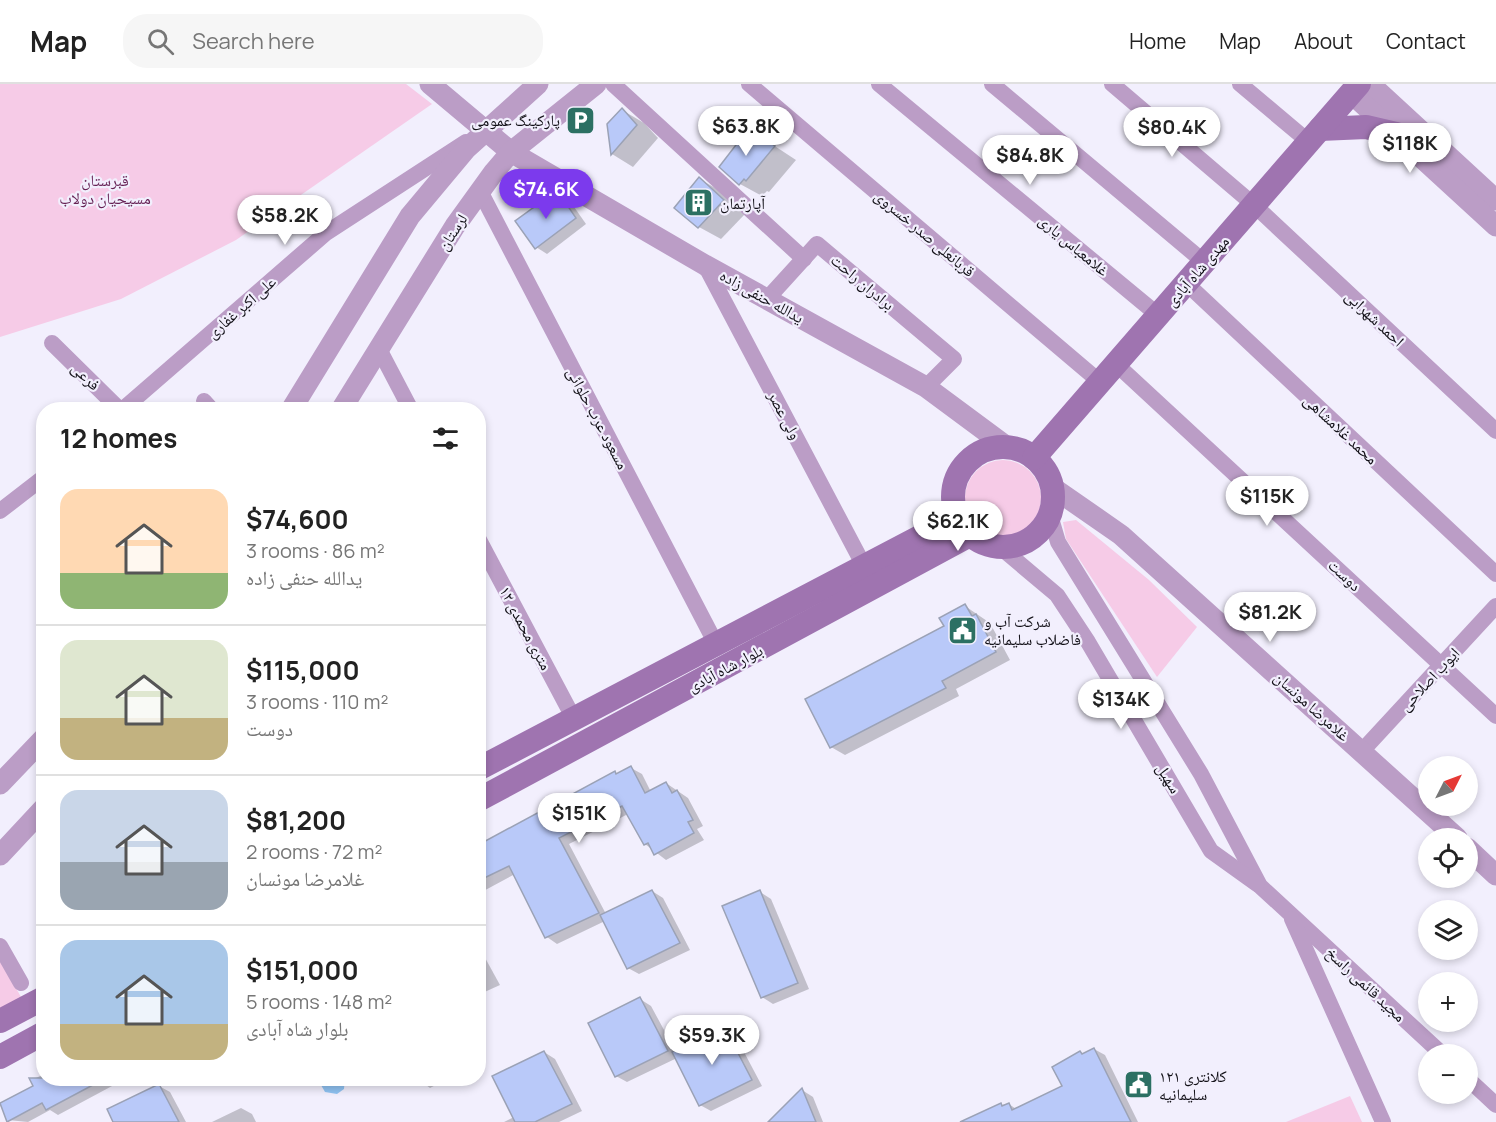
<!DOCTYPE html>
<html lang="en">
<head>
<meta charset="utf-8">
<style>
  body { margin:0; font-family:Manrope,"Noto Naskh Arabic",sans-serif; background:#f6f6f6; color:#222; height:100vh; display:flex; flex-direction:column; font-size:22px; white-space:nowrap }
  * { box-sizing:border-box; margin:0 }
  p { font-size:20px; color:#767676 }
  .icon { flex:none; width:33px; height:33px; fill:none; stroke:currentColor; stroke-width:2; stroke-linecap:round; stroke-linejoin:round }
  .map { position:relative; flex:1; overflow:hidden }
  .side { position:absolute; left:36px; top:318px; width:450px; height:684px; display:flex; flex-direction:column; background:#fff; border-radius:24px; box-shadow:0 3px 9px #0003 }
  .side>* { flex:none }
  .needle { width:39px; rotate:48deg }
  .buttons { position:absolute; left:1418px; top:672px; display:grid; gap:12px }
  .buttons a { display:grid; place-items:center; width:60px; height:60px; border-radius:50%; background:#fff; box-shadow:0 3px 9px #0003; font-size:30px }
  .price { position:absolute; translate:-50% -51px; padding:0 14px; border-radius:21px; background:#fff; color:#222; font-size:20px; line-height:39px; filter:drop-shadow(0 2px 3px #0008) }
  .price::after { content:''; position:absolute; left:50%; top:36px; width:18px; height:14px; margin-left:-9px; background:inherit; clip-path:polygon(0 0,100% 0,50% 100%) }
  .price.on { background:#7c3aed; color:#fff }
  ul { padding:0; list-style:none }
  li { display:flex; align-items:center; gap:18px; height:150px; padding:0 24px }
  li+li { border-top:2px solid #e0e0e0 }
  li span { display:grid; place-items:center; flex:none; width:168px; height:120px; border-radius:18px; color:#555 }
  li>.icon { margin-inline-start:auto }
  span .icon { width:72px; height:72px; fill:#fffc; stroke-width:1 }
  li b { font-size:26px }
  h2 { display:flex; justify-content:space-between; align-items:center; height:72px; padding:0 24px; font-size:26px }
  header { display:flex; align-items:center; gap:36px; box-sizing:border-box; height:84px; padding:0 30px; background:#fff; border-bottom:2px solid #e0e0e0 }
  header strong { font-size:28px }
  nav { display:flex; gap:33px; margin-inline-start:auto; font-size:21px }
  .search { width:420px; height:54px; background:#f6f6f6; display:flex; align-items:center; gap:15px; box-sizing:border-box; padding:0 21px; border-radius:24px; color:#767676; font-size:22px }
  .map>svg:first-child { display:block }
  .green { fill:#f6cbe7 }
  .water { fill:#90c3f3 }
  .shadow { fill:#0003 }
  .building { fill:#b9c9f9; stroke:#9ba2b6; stroke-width:1.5 }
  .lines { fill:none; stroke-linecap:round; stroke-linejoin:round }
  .minor { stroke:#bb9dc6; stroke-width:16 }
  .tertiary { stroke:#bb9dc6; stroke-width:21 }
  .secondary { stroke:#9f74b0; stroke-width:24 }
  .labels { text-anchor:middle; stroke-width:4.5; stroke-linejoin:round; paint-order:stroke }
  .poi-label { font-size:16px; fill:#110f16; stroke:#f2effd; text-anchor:start }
  .park-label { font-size:16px; fill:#662155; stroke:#f2effd }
  .street-label { font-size:16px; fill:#110f16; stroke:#f2effd }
</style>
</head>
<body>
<header>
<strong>Map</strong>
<div class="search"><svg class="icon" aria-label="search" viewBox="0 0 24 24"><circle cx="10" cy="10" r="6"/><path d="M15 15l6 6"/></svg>Search here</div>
<nav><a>Home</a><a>Map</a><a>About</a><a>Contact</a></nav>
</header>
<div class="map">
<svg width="1496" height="1038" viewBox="0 0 1496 1038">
  <rect width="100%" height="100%" fill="#f2effd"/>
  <g class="green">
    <path d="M0 0H406L432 20 236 156 121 215 0 253Z"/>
    <circle cx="1003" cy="414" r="38"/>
    <path d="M1076 436 1149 496 1197 543 1157 593 1066 455 1063 438Z"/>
    <path d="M0 876 25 920 0 933Z"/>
    <path d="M1350 1012 1362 1038H1286Z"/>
  </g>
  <path class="water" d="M345 994 344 1005 337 1010 325 1008 321 1001V995Z"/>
  <g class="shadow">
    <path d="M622 26 644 39 658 54 633 83 612 70 609 40Z"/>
    <path d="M750 46 796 76 769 108 767 107 762 112 740 100Z"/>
    <path d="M699 95 721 107 745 130 721 155 699 143Z"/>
    <path d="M555 110 572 120 586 140 547 170 536 163Z"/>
    <path d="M965 522 990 539 1010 576 956 605 959 612 845 671 831 663Z"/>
    <path d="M631 684 642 690 651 708 666 699 688 714 703 742 697 745 704 756 666 776 645 760 628 730 569 760 606 830 652 807 663 814 690 866 639 890 628 884 605 837 557 860 547 853 515 790 478 810V762L615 689 618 691Z"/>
    <path d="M760 808 771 815 809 905 773 920 762 913Z"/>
    <path d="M478 861 500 901 478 911Z"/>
    <path d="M640 915 651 922 676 968 724 944 735 951 762 1002 711 1027 700 1021 677 974 627 998 616 992Z"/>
    <path d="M1094 965 1105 971 1138 1038H964L1001 1021 1009 1020 1016 1025 1064 1003 1080 968 1084 970Z"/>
    <path d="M544 968 555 975 582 1027 559 1038H504L514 1033Z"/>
    <path d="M44 990V994H127L58 1031 50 1026 28 1038 8 1036 0 1021 35 1002 32 996Z"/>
    <path d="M417 994H449L430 1004Z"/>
    <path d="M159 1002 170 1008 186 1038H115Z"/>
    <path d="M802 1006 813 1013 823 1038H771Z"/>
    <path d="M241 1024 252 1030 256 1038H212Z"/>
  </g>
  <g class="building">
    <path d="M622 24 637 41 611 71 607 40Z"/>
    <path d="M749 44 775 62 746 97 744 95 739 101 719 83Z"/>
    <path d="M699 93 724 116 698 144 674 124Z"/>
    <path d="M555 108 561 112 576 134 535 165 515 137Z"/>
    <path d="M965 520 972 532 976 530 996 568 942 597 946 604 830 664 805 615 944 542 939 534Z"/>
    <path d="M631 682 645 709 666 698 672 709 677 706 693 736 688 738 694 749 654 771 648 759 644 761 622 722 559 754 599 829 545 854 509 782 478 797V761L615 687 616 690Z"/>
    <path d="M652 806 680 859 627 885 600 831Z"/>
    <path d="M760 806 798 899 761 914 722 822Z"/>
    <path d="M640 913 668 967 615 993 588 939Z"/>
    <path d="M724 942 752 996 699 1022 672 968Z"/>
    <path d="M1094 964 1131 1038H960L1001 1019 1002 1022 1009 1019 1012 1026 1062 1002 1052 983 1080 967 1082 970Z"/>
    <path d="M544 967 572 1020 535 1038H515L492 992Z"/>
    <path d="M29 994H106L46 1026 42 1019 7 1038 0 1019 33 1002Z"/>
    <path d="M159 1000 179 1038H113L107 1025Z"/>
    <path d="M802 1004 816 1038H768Z"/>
  </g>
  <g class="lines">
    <g class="minor">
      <path d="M613 0 804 175"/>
      <path d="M749 0 1100 298"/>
      <path d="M879 0 1158 231"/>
      <path d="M992 0 1204 178"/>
      <path d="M1112 0 1254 121 1496 347"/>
      <path d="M1240 0 1309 58"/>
      <path d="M480 107 716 560"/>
      <path d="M705 181 864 482"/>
      <path d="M1186 199 1496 490"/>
      <path d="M767 215 817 160 954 275 926 303"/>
      <path d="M52 259 120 326"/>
      <path d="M379 265 411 326"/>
      <path d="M1116 280 1496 632"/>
      <path d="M204 317 212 326"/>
      <path d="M122 326 326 149 466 58"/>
      <path d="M0 427 44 393"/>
      <path d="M1050 431 1058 458 1201 690 1260 802 1442 970"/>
      <path d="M478 454 574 635"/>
      <path d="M1000 463 1057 511 1088 558 1211 767 1257 800"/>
      <path d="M1362 667 1496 522"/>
      <path d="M1292 835 1383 1038"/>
      <path d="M0 862 21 899"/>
      <path d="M1467 994 1496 1021"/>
    </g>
    <g class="tertiary">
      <path d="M430 0 511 68 705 181 926 303 1007 363"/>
      <path d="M1370 0 1496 116"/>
      <path d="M1351 9 1496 142"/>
      <path d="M291 326 410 132 466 65 538 0"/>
      <path d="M341 326 455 142 494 88 511 68 596 0"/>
      <path d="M1052 403 1121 451 1457 754"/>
      <path d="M0 700 44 654"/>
      <path d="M1467 764 1496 791"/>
      <path d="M0 771 44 724"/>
    </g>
    <g class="secondary">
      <path d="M1320 45 1366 43 1396 50"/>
      <circle cx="1003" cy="413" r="50"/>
      <path d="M1034 374 1359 0"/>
      <path d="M478 685 958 433"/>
      <path d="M478 716 970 451"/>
      <path d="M0 937 44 914"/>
      <path d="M0 973 44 949"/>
    </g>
  </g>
  <defs>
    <symbol id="parking-square" viewBox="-11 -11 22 22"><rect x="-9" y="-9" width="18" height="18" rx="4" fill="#2c7063" stroke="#f2effd"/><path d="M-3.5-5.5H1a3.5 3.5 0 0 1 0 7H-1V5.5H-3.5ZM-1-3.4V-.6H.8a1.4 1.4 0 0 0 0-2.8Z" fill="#fff"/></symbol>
    <symbol id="building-square" viewBox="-11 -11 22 22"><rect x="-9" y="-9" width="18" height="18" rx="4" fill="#2c7063" stroke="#f2effd"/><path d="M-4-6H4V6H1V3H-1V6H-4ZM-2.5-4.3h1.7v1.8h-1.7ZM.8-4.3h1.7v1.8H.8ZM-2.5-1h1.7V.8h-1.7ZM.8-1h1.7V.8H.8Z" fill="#fff"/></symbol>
    <symbol id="civic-square" viewBox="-11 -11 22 22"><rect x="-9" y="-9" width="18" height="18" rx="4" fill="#2c7063" stroke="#f2effd"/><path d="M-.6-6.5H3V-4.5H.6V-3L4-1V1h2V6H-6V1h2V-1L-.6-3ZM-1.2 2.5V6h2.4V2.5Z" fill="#fff"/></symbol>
  </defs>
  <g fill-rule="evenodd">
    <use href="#parking-square" x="564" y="20" width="33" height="33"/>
    <use href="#building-square" x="682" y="102" width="33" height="33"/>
    <use href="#civic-square" x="946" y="530" width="33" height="33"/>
    <use href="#civic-square" x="1122" y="984" width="33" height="33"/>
  </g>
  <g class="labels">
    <g class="poi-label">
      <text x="560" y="42" text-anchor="end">پارکینگ عمومی</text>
      <text x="720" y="125">آپارتمان</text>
      <text x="984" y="543">شرکت آب و<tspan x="984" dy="18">فاضلاب سلیمانیه</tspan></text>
      <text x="1159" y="998">كلانتری ١٢١<tspan x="1159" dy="18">سلیمانیه</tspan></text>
    </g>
    <g class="park-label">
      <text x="105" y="102">قبرستان<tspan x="105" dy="18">مسیحیان دولاب</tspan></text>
    </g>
    <g class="street-label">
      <text transform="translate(452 148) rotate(-57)" y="6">لرستان</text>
      <text transform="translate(925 149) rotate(40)" y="6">قربانعلی صدر خسروی</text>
      <text transform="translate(1074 161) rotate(40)" y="6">غلامعباس یاری</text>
      <text transform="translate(1197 187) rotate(-49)" y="6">مهدی شاه آبادی</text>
      <text transform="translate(863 198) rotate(40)" y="6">برادران راحت</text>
      <text transform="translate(762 212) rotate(29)" y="6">یدالله حنفی زاده</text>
      <text transform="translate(241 223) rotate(-41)" y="6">علی اکبر غفاری</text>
      <text transform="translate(1375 234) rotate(43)" y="6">احمد شهرابی</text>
      <text transform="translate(86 292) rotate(44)" y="6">فرعی</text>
      <text transform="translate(785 331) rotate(62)" y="6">ولی عصر</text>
      <text transform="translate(598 334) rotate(62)" y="6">مسعود عرب حلوائی</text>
      <text transform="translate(1341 345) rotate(43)" y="6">محمد غلامشاهی</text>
      <text transform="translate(1345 491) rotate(43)" y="6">دوست</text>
      <text transform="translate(526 544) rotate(62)" y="6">۱۲ متری محمدی</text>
      <text transform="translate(725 584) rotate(-28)" y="6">بلوار شاه آبادی</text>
      <text transform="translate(1429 595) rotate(-47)" y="6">ایوب اصلاحی</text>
      <text transform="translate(1312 622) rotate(42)" y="6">غلامرضا مونسان</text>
      <text transform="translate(1169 694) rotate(59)" y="6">سهیل</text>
      <text transform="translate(1366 900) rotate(43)" y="6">مجید قائمی راسخ</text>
    </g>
  </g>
</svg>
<div class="buttons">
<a><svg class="needle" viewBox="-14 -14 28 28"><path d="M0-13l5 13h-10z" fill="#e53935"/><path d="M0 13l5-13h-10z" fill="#767676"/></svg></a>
<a><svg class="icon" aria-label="locate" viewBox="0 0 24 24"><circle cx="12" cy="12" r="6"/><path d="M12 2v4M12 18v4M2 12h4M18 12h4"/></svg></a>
<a><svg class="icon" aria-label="layers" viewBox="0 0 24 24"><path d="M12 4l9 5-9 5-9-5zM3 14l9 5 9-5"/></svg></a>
<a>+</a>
<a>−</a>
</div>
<b class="price" style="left:746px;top:73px">$63.8K</b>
<b class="price" style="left:1172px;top:74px">$80.4K</b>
<b class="price" style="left:1410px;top:90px">$118K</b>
<b class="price" style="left:1030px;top:102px">$84.8K</b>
<b class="price on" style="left:546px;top:136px">$74.6K</b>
<b class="price" style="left:285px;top:162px">$58.2K</b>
<b class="price" style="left:1267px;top:443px">$115K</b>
<b class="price" style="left:958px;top:468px">$62.1K</b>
<b class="price" style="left:1270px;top:559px">$81.2K</b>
<b class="price" style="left:1121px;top:646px">$134K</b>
<b class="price" style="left:579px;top:760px">$151K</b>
<b class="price" style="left:712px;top:982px">$59.3K</b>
<section class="side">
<h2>12 homes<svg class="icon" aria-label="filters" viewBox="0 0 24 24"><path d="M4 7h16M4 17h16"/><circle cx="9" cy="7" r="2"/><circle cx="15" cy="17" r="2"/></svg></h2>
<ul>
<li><span style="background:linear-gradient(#ffd9b3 70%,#8fb573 0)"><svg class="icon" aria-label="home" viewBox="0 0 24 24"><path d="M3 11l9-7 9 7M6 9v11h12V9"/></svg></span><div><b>$74,600</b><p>3 rooms · 86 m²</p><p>یدالله حنفی زاده</p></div></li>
<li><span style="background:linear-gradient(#dfe7d0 65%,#c2b280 0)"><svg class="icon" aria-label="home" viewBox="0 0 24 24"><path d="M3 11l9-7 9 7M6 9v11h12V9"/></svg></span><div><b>$115,000</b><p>3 rooms · 110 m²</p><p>دوست</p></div></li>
<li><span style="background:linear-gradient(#c9d6e8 60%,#9aa5b1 0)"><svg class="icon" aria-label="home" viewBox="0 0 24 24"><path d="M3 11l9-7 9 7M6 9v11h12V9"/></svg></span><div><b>$81,200</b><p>2 rooms · 72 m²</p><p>غلامرضا مونسان</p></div></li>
<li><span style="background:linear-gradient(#a9c7e8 70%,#c2b280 0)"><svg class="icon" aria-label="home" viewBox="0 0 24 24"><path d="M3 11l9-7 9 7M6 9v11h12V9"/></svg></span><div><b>$151,000</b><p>5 rooms · 148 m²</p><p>بلوار شاه آبادی</p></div></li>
</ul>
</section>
</div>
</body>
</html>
